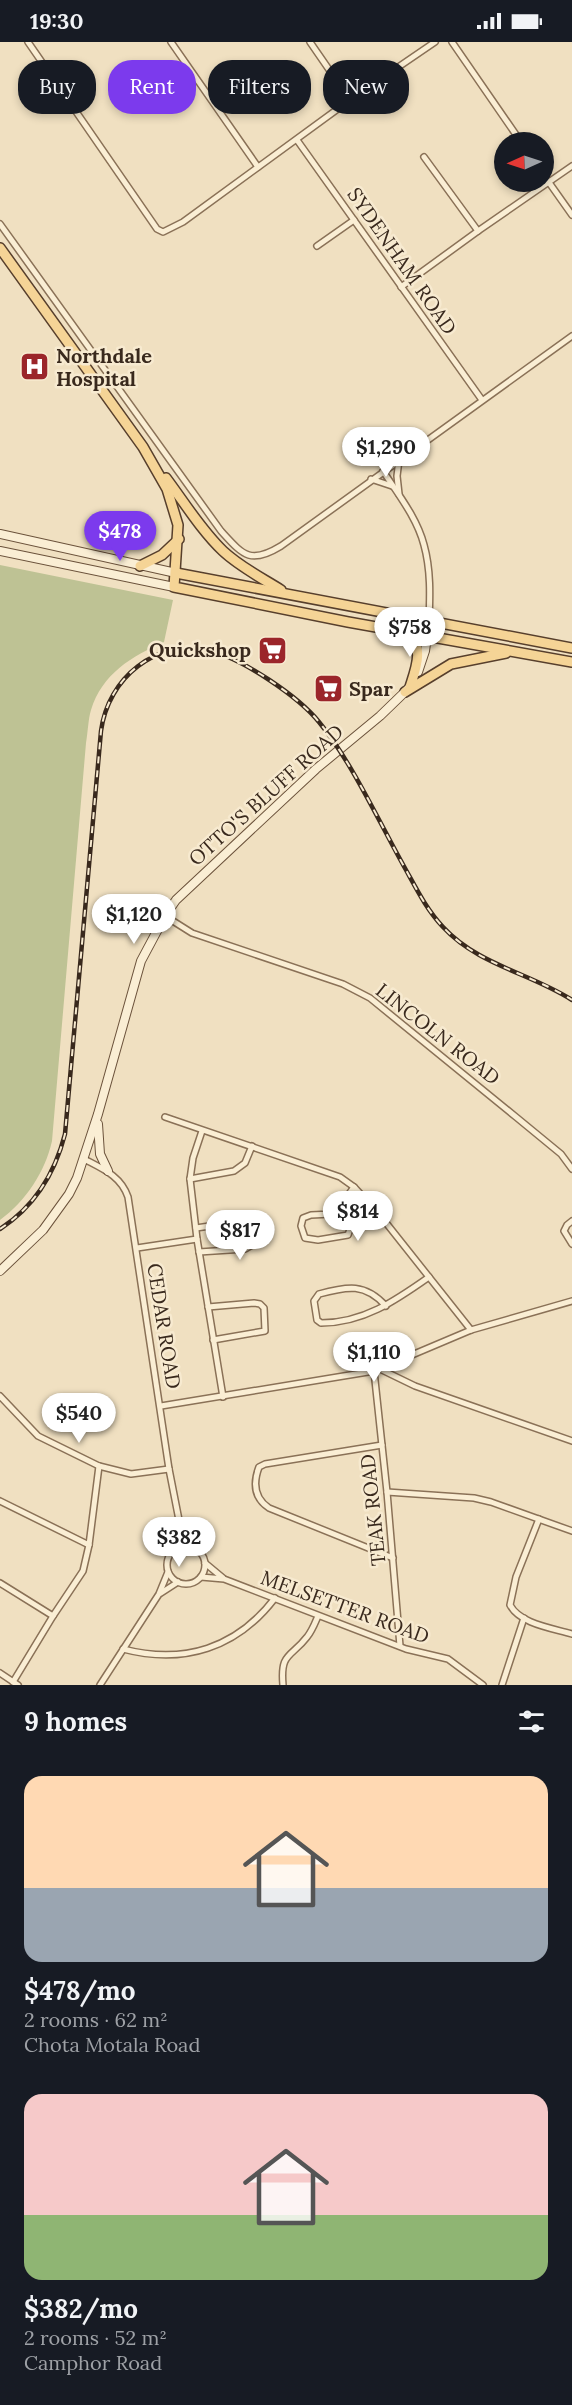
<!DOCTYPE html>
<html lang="en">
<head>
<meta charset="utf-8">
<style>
  body { margin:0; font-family:Lora,serif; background:#20242c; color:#f1f3f6; height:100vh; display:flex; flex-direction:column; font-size:22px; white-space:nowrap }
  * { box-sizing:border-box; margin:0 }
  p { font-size:20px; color:#9ea1a6 }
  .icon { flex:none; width:33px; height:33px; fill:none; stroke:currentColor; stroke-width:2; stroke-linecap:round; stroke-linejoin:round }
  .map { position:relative; height:1643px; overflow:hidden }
  .details { display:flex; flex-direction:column; background:#171b24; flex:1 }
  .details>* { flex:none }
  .guide { position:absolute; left:18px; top:18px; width:537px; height:54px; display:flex; gap:12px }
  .needle { width:39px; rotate:267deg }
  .buttons { position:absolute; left:494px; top:90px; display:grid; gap:12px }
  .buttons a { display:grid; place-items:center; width:60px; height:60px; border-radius:50%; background:#171b24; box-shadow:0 3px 9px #0003; font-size:30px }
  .price { position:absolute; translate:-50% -51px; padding:0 14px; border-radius:21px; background:#fff; color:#222; font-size:20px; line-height:39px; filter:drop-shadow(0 2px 3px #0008) }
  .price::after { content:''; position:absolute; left:50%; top:36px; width:18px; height:14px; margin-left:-9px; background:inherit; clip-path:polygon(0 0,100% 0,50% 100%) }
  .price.active { background:#7c3aed; color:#fff }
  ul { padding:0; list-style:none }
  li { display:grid; align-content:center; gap:12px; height:318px; padding:0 24px }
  li span { display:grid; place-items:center; height:186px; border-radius:18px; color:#555 }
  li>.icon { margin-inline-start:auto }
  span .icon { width:108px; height:108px; fill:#fffc; stroke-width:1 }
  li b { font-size:26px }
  h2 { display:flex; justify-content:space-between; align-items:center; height:72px; padding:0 24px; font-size:26px }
  .pill { padding:0 21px; border-radius:24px; background:#171b24; box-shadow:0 3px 9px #0003; font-size:21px; line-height:54px }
  .pill.active { background:#7c3aed; color:#fff }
  .status { display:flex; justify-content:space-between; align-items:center; height:42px; padding:0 30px; background:#171b24; direction:ltr }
  .status svg { height:16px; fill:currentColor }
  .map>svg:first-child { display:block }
  .cemetery { fill:#bec294 }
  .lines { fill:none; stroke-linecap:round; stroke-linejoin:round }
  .street-casing { stroke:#8a7157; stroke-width:8 }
  .secondary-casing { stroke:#6b523b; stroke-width:10 }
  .primary-casing { stroke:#573f2c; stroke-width:12 }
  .street { stroke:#faeed4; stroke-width:5 }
  .secondary { stroke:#faeed4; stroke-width:8 }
  .primary { stroke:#f5d496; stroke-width:9 }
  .rail-casing { stroke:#39291d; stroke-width:4.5 }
  .rail { stroke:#f7ead0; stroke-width:2; stroke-dasharray:7; stroke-linecap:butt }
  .labels { text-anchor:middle; stroke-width:5; stroke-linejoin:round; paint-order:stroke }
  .street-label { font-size:20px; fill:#39291d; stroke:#f7ead0 }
  .poi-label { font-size:20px; font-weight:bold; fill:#39291d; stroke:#f7ead0; text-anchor:start }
</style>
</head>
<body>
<div class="status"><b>19:30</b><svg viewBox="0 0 49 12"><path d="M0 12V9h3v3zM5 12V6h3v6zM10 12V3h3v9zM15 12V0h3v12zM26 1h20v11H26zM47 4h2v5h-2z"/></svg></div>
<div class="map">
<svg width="572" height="1643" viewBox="0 0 572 1643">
  <rect width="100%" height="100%" fill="#f0e0c1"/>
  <path class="cemetery" d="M0 523 173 558 164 600C132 614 102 632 91 668 88 678 88 690 86 701L52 1099C45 1130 26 1159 0 1178Z"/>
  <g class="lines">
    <defs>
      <g id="street">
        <path d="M28 0 157 187 163 190 183 180 350 58 435 0"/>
        <path d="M171 0 258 125"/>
        <path d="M310 0 350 58"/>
        <path d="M452 0 521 100"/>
        <path d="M297 98 482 358"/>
        <path d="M424 115 478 189"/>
        <path d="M543 132 572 173"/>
        <path d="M0 182 221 489C243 513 250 523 281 504L572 294"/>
        <path d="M317 204 354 178"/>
        <path d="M401 245 478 189 572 124"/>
        <path d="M399 418 397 434 399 452"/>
        <path d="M383 429C398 452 417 476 424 503 431 528 430 554 429 579"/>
        <path d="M371 437 392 444"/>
        <path d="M165 874 192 891 343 942 370 956 516 1075 561 1112 572 1127"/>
        <path d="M165 1075 340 1135 354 1145 379 1172 471 1288"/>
        <path d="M202 1089 193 1116 190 1137 197 1197 223 1355"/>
        <path d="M84 1117C103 1127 121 1134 128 1155L169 1427 179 1478 191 1504"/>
        <path d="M190 1137 234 1129 245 1121 252 1104"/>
        <path d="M338 1167 332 1172 311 1173 303 1176 301 1184 305 1196 318 1198 348 1193 350 1187 338 1167 354 1145"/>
        <path d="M572 1179 567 1183 564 1189 572 1202"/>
        <path d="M196 1186 244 1179 251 1183 253 1194 252 1203 245 1207 199 1210"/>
        <path d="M137 1206 197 1197"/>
        <path d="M386 1264C365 1241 348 1244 319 1252L314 1259 317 1278 321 1281C363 1281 395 1259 429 1235"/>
        <path d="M208 1265 254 1261 260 1262 264 1266 265 1289 213 1298"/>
        <path d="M380 1327 415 1344 572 1399"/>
        <path d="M374 1329 387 1450 400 1604"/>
        <path d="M0 1354 38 1394 99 1424 131 1432 169 1427"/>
        <path d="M161 1364 374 1329 471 1288 572 1259"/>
        <path d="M382 1403 265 1422 259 1425C253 1441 254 1456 269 1466L393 1516"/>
        <path d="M387 1450 474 1456 491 1460 572 1489"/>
        <path d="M0 1459 89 1503"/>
        <path d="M539 1477 516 1535 510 1563C520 1582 552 1586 572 1592"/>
        <circle cx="186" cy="1523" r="19"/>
        <path d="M176 1506 179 1479"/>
        <path d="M205 1521 223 1536"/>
        <path d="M201 1535 224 1537 406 1607 448 1617 483 1643"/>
        <path d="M0 1541 53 1574"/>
        <path d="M161 1551 178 1540"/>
        <path d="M123 1607C184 1623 237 1606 275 1556"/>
        <path d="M0 1631 18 1643"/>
        <path d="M13 1640 53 1574 83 1529 89 1503 99 1424"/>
        <path d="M100 1643 159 1552 168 1530"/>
        <path d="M283 1643C280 1610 291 1616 307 1595 312 1589 315 1581 318 1574"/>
        <path d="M502 1643 524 1576"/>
      </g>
      <g id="secondary">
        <path d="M0 492 176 531"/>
        <path d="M0 509 174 545"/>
        <path d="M418 630 425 609 429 579"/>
        <path d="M98 1082 100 1112 108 1129"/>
        <path d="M0 1229 43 1188 69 1152 77 1136 98 1072 141 919 165 874 176 858 316 727 380 674 409 646"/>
      </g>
      <g id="primary">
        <path d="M0 206 143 405 167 447 178 483 174 545 348 580 572 620"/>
        <path d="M166 436C184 460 201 488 223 509 240 525 262 536 281 548"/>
        <path d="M140 524 162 513 179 497"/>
        <path d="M176 531 572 606"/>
        <path d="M407 590C425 605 416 626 410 645"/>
        <path d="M405 650 451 622 506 611"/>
      </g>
    </defs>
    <use href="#street" class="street-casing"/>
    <use href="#secondary" class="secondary-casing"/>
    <use href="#primary" class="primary-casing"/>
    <use href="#street" class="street"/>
    <use href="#secondary" class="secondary"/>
    <use href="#primary" class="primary"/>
    <defs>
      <path id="rail" d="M0 1187C34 1165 55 1131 65 1092L101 689C108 636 156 596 210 609 242 616 299 655 319 680 352 720 380 782 406 828 417 848 427 868 443 885 478 923 530 931 572 958"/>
    </defs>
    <use href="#rail" class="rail-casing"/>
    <use href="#rail" class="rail"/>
  </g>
  <defs>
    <symbol id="hospital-square" viewBox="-11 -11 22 22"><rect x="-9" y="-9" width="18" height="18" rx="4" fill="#9b252a" stroke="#f7ead0"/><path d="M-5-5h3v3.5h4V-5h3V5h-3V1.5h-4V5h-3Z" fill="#fff"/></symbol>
    <symbol id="supermarket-square" viewBox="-11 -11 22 22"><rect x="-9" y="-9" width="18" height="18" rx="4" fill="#9b252a" stroke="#f7ead0"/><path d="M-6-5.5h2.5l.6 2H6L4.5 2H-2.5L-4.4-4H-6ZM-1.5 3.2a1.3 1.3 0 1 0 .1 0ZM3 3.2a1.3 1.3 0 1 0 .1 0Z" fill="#fff"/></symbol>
  </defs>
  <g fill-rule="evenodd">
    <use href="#hospital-square" x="18" y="308" width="33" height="33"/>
    <use href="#supermarket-square" x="256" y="592" width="33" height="33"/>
    <use href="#supermarket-square" x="312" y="630" width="33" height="33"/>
  </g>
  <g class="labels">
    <g class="street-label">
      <text transform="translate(402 219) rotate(55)" y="7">SYDENHAM ROAD</text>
      <text transform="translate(266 753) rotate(-42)" y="7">OTTO'S BLUFF ROAD</text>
      <text transform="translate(438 992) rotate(38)" y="7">LINCOLN ROAD</text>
      <text transform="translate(164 1284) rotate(81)" y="7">CEDAR ROAD</text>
      <text transform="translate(373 1468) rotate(-96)" y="7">TEAK ROAD</text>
      <text transform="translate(345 1565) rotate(20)" y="7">MELSETTER ROAD</text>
    </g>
    <g class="poi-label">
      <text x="56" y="321">Northdale<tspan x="56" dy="23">Hospital</tspan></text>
      <text x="251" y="615" text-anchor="end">Quickshop</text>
      <text x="349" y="654">Spar</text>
    </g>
  </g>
</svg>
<div class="buttons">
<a><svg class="needle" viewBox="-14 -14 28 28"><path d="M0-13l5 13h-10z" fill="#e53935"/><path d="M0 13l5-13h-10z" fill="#9ea1a6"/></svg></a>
</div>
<b class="price" style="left:386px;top:436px">$1,290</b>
<b class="price active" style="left:120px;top:520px">$478</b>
<b class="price" style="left:410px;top:616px">$758</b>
<b class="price" style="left:134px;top:903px">$1,120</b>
<b class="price" style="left:358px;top:1200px">$814</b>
<b class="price" style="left:240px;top:1219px">$817</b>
<b class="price" style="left:374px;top:1341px">$1,110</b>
<b class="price" style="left:79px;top:1402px">$540</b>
<b class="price" style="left:179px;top:1526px">$382</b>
<div class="guide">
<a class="pill">Buy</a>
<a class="pill active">Rent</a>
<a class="pill">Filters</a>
<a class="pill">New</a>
</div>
</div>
<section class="details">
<h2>9 homes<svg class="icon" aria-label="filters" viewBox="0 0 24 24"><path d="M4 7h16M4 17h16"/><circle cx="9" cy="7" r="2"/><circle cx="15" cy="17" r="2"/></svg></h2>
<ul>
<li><span style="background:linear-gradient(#ffd9b3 60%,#9aa5b1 0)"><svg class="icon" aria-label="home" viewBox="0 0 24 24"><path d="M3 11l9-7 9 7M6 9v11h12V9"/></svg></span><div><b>$478/mo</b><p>2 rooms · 62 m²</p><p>Chota Motala Road</p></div></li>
<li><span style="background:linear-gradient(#f6c9c9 65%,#8fb573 0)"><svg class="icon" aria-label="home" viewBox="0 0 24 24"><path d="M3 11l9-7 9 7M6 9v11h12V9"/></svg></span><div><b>$382/mo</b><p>2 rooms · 52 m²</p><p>Camphor Road</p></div></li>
</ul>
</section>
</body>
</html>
